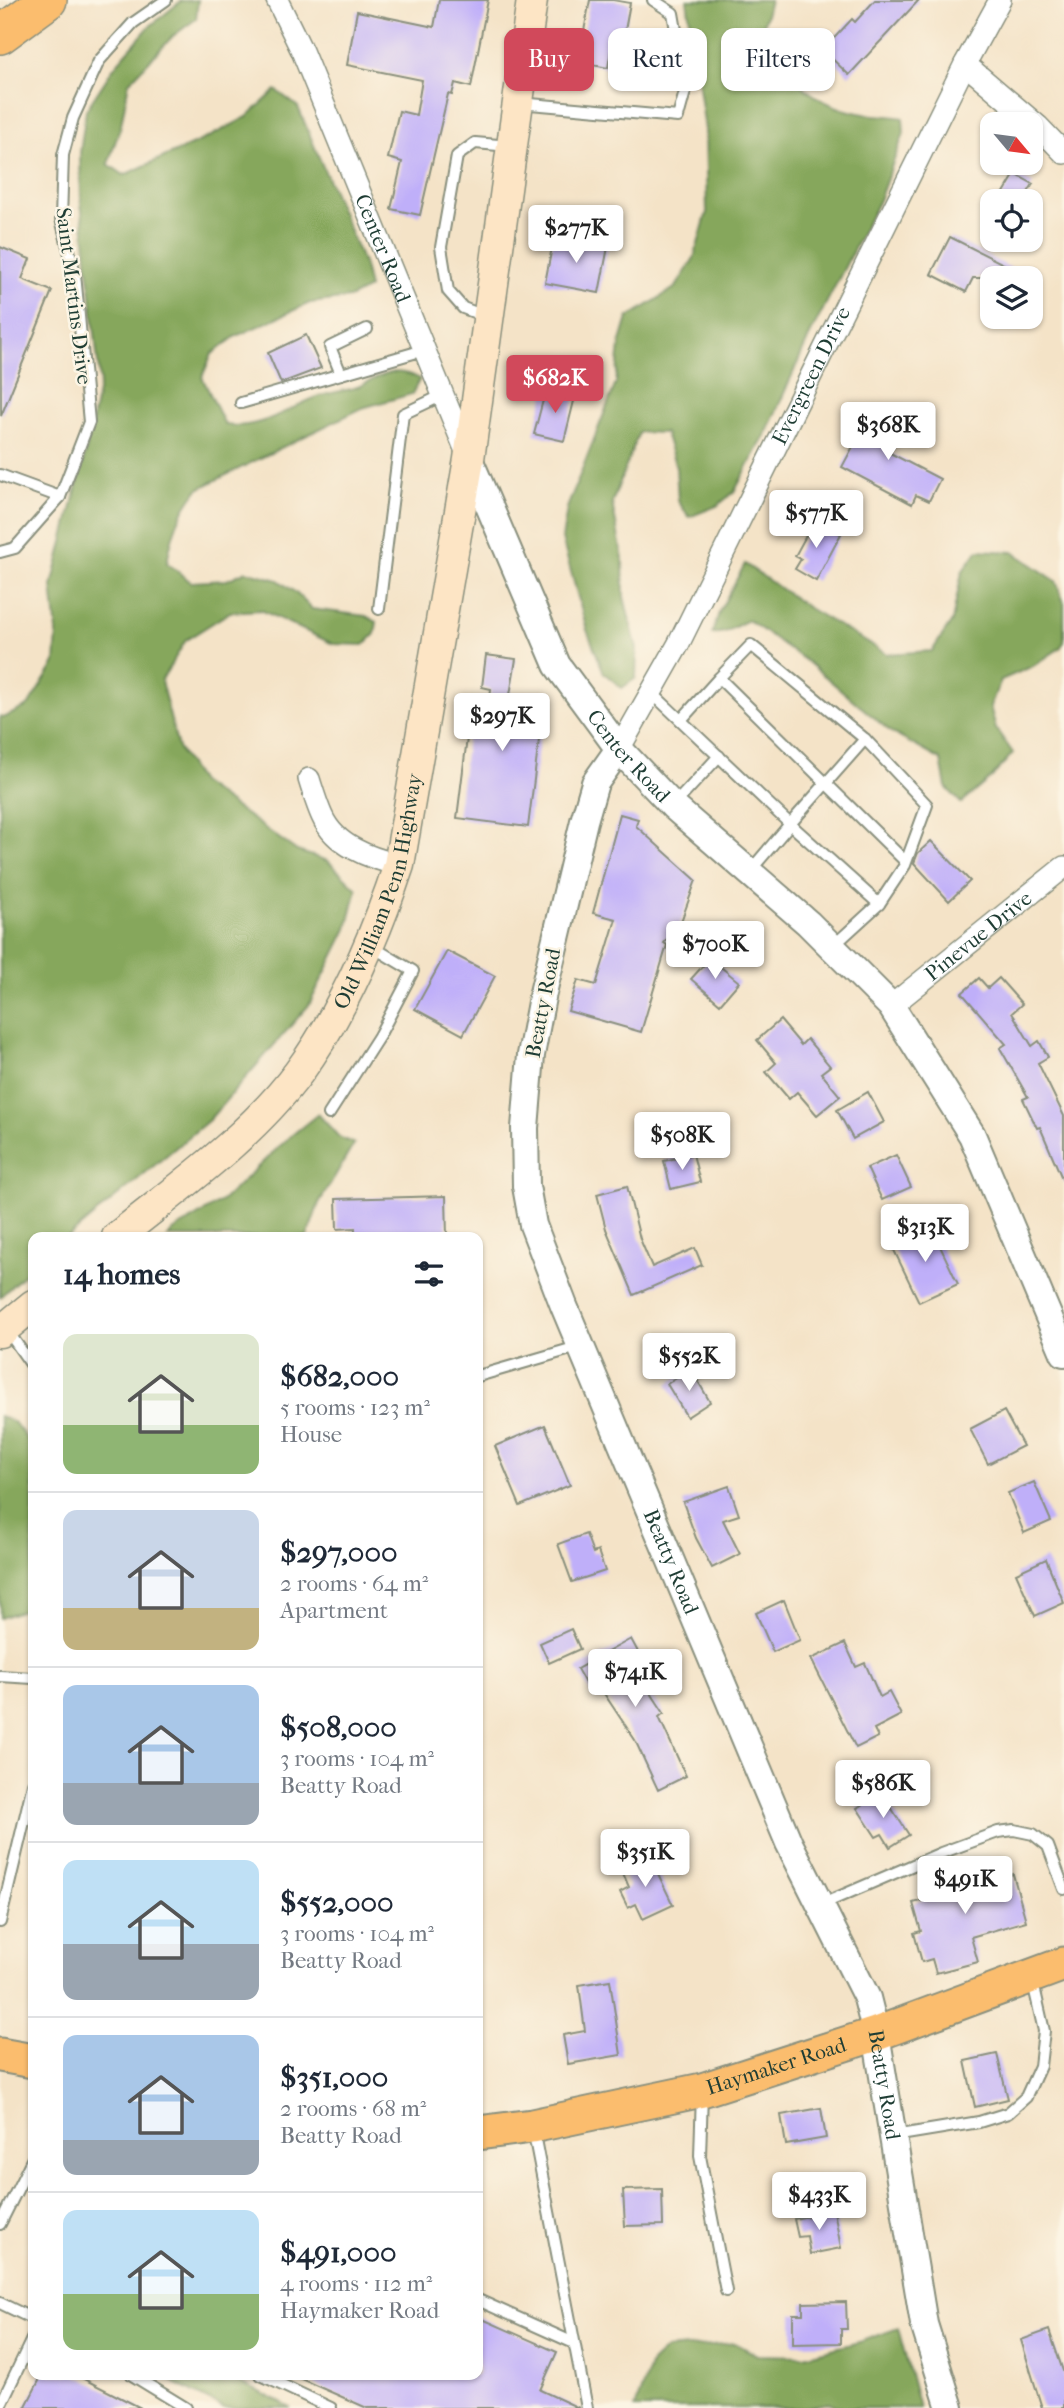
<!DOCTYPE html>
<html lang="en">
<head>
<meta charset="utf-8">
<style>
  body { margin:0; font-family:"IM FELL French Canon",serif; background:#f2f2f3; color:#1f2937; height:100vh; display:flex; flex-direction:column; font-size:26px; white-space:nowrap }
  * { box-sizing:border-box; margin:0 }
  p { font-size:23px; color:#747a83 }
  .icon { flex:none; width:38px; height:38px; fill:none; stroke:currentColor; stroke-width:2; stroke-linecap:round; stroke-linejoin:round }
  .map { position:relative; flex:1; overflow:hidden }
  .side { position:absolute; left:28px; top:1232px; width:455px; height:1148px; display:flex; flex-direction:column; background:#fff; border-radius:14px; box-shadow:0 2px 5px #0004 }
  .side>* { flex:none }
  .banner { position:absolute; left:504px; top:28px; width:455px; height:63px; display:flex; gap:14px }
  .needle { width:46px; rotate:119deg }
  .buttons { position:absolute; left:980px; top:112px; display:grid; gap:14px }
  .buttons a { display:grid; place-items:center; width:63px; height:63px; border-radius:14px; background:#fff; box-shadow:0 2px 5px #0004; font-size:35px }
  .price { position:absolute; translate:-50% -60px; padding:0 16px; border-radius:7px; background:#fff; color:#222; font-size:23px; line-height:46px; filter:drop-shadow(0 2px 4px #0008) }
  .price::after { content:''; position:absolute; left:50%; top:42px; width:21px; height:16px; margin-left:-10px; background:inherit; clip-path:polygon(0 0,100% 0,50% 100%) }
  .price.on { background:#d1495b; color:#fff }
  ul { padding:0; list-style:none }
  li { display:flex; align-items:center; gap:21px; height:175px; padding:0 35px }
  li+li { border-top:2px solid #e0e1e3 }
  li span { display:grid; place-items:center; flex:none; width:196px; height:140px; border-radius:14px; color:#555 }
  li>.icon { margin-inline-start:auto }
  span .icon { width:84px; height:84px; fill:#fffc; stroke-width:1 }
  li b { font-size:30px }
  h2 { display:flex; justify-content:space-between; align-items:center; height:84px; padding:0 35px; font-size:30px }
  .pill { padding:0 24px; border-radius:14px; background:#fff; box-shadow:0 2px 5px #0004; font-size:24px; line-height:63px }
  .pill.on { background:#d1495b; color:#fff }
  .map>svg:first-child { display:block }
  .forest { fill:#86a75c; stroke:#527248; stroke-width:2 }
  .building { fill:#bfaff9 }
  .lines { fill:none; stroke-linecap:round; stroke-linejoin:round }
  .service-casing { stroke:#8a907e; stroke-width:14 }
  .minor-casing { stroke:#8a907e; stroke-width:24 }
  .tertiary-casing { stroke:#8a907e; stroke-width:30 }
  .secondary-casing { stroke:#8a907e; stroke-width:33 }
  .primary-casing { stroke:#8a907e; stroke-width:37 }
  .motorway-casing { stroke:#8a907e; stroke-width:40 }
  .service { stroke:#fff; stroke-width:10 }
  .minor { stroke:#fff; stroke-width:21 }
  .tertiary { stroke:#fff; stroke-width:26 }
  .secondary { stroke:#fde5c5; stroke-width:30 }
  .primary { stroke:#fbbd6e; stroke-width:33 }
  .motorway { stroke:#fbbd6e; stroke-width:37 }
  .labels { text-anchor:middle; stroke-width:5; stroke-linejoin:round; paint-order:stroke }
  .street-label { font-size:21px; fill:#1f3d34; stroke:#fcf5e5 }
</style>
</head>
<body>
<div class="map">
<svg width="1064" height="2408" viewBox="0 0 1064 2408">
  <rect width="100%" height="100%" fill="#fcf5e5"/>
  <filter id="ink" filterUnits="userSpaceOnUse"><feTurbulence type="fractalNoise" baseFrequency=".0143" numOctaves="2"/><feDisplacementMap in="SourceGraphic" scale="14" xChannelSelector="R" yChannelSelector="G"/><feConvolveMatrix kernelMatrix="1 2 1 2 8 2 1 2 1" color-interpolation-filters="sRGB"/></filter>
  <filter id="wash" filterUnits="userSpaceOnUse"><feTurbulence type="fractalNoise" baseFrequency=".00686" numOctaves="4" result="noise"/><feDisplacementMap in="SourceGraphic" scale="28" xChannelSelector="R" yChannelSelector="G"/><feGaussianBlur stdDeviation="1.57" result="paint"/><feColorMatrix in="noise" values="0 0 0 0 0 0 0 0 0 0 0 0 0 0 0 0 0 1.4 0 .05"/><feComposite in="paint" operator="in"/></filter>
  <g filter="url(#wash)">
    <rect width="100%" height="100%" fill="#f4e3c7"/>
    <g class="forest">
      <path d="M198 0 196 19 173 36 129 82 121 125 108 164 124 175 209 137 247 117 276 90 298 107 364 265 369 288 349 298 310 303 236 336 212 354 202 377 225 425C258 430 284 411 312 399 325 393 340 392 354 388 381 379 390 363 420 379L412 394 362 408 198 489C179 513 172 533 167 563L191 582 227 580 246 571 278 580 296 593 312 609 366 616 377 622 375 634 364 645 333 644 261 610 230 612 186 640 161 681 178 748 200 782 297 851 328 861 357 889 347 929 309 1005 209 1120 68 1237H33V1266L0 1297V716L3 718 28 706 55 663 57 633 52 586 86 450 100 382 81 202 80 153 86 110 114 67 149 27 181 1Z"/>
      <path d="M687 0H770L762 30C786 74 808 103 859 113 873 116 888 115 903 118L904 133 879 200 809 337 766 434 734 492 717 506 689 517 678 501 676 467 665 433 639 432 612 503 623 559 624 597 637 649 636 678 622 688 604 673 587 630 562 539 567 508 616 383 620 345 628 318 676 287 694 258 707 212 705 130Z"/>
      <path d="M978 550 1013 552 1056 581 1064 603V642L1060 648 1033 666 1001 680 990 706 996 729 1013 753 993 776 961 803 946 787 941 760 892 733 809 663 748 620 725 632 712 634 720 610 745 564 810 609 887 654 932 651 952 621 962 572Z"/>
      <path d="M318 1114 339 1137 354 1144 319 1203 307 1237H168L173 1231 223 1200 287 1139Z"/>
      <path d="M0 1416 14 1422 33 1447V1617L23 1610 0 1618Z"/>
      <path d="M898 2328 919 2408H842L830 2403 801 2408H635L651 2363 666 2349 735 2343 757 2355 804 2356 863 2341Z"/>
      <path d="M160 2375H226L291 2408H223Z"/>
    </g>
    <g id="blocks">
      <g class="building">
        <path d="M439 0H488L471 87 455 83 452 95 448 94 420 215 391 209 402 162 388 158 399 111 416 115 422 80 347 65 357 11 434 27Z"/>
        <path d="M590 0H613L630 3 621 52 611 50 608 68 578 62Z"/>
        <path d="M875 0H919L849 75 823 50 852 19 855 22Z"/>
        <path d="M1015 174 1033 184 1023 201H999Z"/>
        <path d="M554 237 608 247 599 293 545 283Z"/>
        <path d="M950 237 1031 278H973L966 292 931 274Z"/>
        <path d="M0 247 30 259 22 279 52 291 1 416Z"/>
        <path d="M306 335 321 368 281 383 268 353Z"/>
        <path d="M546 389 575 397 564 441 534 434Z"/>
        <path d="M872 411 904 427 890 453 940 479 929 501 916 495 912 504 842 467Z"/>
        <path d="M814 521 841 534 816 581 795 569 801 559 795 556Z"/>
        <path d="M486 655 516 659 510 695 544 700 528 827 457 818 469 722 487 724 491 689 482 687Z"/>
        <path d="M620 814 638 819 636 826 696 880 679 927 671 934 664 943 667 945 641 1032 568 1011 578 980 596 985 616 919 593 913Z"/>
        <path d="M931 841 970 881 949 901 914 863 918 853Z"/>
        <path d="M447 951 495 976 463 1035 415 1009Z"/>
        <path d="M710 958 739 982 720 1004 691 979Z"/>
        <path d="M979 978 988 988 999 978 1022 1004 1012 1013 1032 1046 1039 1041 1048 1057 1038 1063 1064 1116V1183L1040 1127 1037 1128 1023 1099 1028 1097 1000 1048 1006 1044 962 993Z"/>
        <path d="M780 1020 801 1045 807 1039 830 1066 821 1073 840 1096 817 1115 797 1092 789 1099 766 1072 776 1063 757 1040Z"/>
        <path d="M868 1092 884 1122 853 1139 837 1110Z"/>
        <path d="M693 1154 700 1182 671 1189 664 1161Z"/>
        <path d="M896 1155 911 1187 882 1200 867 1168Z"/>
        <path d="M627 1186 640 1239 652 1267 695 1248 702 1265 634 1295 606 1229 597 1194Z"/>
        <path d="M446 1196 447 1237H355V1228L337 1229 336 1199Z"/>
        <path d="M930 1225 958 1284 919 1302 891 1244Z"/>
        <path d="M691 1369 710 1402 687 1417 667 1384Z"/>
        <path d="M1004 1411 1023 1446 988 1464 970 1429Z"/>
        <path d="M545 1425 570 1485 520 1506 495 1446Z"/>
        <path d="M1034 1482 1051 1521 1024 1533 1008 1493Z"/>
        <path d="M729 1486 739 1515 723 1520 740 1554 712 1568 696 1538 683 1502Z"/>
        <path d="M586 1534 593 1553 598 1551 605 1571 572 1582 558 1544Z"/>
        <path d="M1046 1559 1064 1603 1035 1616 1016 1573Z"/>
        <path d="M784 1600 800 1640 773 1652 756 1613Z"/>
        <path d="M571 1629 580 1649 549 1663 540 1643Z"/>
        <path d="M631 1639 645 1665 636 1670 664 1713 659 1717 686 1776 658 1790 635 1740 601 1689 591 1694 577 1669Z"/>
        <path d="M845 1643 856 1667 865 1663 880 1697 889 1692 901 1715 874 1729 878 1737 856 1748 811 1659Z"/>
        <path d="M881 1792 909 1835 890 1847 882 1834 876 1837 857 1808Z"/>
        <path d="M650 1857 673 1905 643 1919 636 1904 628 1908 620 1892 629 1887 622 1871Z"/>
        <path d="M984 1860 990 1881 1013 1874 1026 1921 971 1937 978 1962 936 1973 932 1959 922 1962 914 1933 921 1931 913 1903 955 1891 949 1870Z"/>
        <path d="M610 1980 621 2055 568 2064 563 2035 585 2031 579 1985Z"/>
        <path d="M997 2054 1008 2099 975 2107 965 2061Z"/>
        <path d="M821 2108 826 2138 786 2145 781 2115Z"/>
        <path d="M662 2189 663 2225 625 2226 623 2190Z"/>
        <path d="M834 2211 841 2248 810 2254 807 2236 798 2237 794 2219Z"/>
        <path d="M846 2302 847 2329H841V2343L793 2344V2314H803V2303Z"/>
        <path d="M478 2317 557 2352 540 2390 579 2408H367L292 2375H478Z"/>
        <path d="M1049 2330 1064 2374V2408H1042L1021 2340Z"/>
        <path d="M42 2375H76L141 2408H25Z"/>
      </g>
    </g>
  </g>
  <g filter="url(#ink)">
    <use href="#blocks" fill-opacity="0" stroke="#8a907e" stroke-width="2"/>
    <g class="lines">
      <defs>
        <g id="service">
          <path d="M519 103 678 117 686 88 673 13 653 0"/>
          <path d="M487 317 463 308 448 291 441 247 457 156 475 143 510 146"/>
          <path d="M341 374 330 347 367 329"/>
          <path d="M241 403 424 350"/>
          <path d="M0 475 60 497"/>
          <path d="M0 552 15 548 60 497 89 422 75 274 61 219 63 155 73 118 99 61 133 23 166 0"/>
          <path d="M379 609 403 414 443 395"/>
          <path d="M651 692 790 824 750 871"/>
          <path d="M681 720 719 678"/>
          <path d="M673 806 719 756"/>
          <path d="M879 904 905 865 927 805 865 739 751 645 719 678 906 862"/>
          <path d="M832 947 879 904 790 824 865 739"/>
          <path d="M329 1114 379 1036 413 971 371 946"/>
          <path d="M7 1330 33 1367"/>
          <path d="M478 1376 581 1346"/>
          <path d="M0 1676 33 1678"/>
          <path d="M820 1905 941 1853 998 1832 1014 1830 1033 1834 1048 1846 1064 1889"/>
          <path d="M0 1922 33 1784"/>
          <path d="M702 2093 700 2156 726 2291"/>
          <path d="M533 2129 587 2408"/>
          <path d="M894 2136 979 2122 1008 2113 1026 2097 1040 2066 1044 2031 1032 1978"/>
          <path d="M0 2224 33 2158"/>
          <path d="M478 2300 574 2343"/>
          <path d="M0 2303 33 2319"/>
          <path d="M132 2375 186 2408"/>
          <path d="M261 2375 331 2408"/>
          <path d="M0 2406 33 2337"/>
        </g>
        <g id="minor">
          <path id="s1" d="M277 0 302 51 468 456"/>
          <path d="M965 64 1039 127 1064 153"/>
          <path id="s2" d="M619 749 678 645 965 64 1000 0"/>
          <path d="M309 779C313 792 317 805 322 816 335 846 370 858 399 865"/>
          <path id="s3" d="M891 1006 1064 867"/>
        </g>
        <g id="tertiary">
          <path id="s4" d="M469 459 557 665 619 749 674 807 808 923 891 1006 972 1135 1064 1353"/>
          <path id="s5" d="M619 749 595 783 584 821 542 997 531 1055 525 1128 526 1186 533 1225 564 1306 789 1843 867 1998 876 2034 924 2324 950 2408"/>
        </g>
        <g id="secondary">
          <path id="s6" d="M117 1237C179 1187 252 1136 299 1072 344 1010 375 937 399 865L469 459 532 0"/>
          <path d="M0 1332 33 1305"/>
        </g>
        <g id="primary">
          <path d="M0 2055 33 2061"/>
          <path id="s7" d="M478 2133 532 2126 702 2090 876 2034 1064 1964"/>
        </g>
        <path id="motorway" d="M0 35 48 0"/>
      </defs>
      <use href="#service" class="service-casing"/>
      <use href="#minor" class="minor-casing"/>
      <use href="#tertiary" class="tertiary-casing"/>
      <use href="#secondary" class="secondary-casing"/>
      <use href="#primary" class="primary-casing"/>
      <use href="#motorway" class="motorway-casing"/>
      <use href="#service" class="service"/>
      <use href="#minor" class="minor"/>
      <use href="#tertiary" class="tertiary"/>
      <use href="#secondary" class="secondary"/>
      <use href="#primary" class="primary"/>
      <use href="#motorway" class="motorway"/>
    </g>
  </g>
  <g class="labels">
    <g class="street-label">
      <text dy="7" stroke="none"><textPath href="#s1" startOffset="270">Center Road</textPath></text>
      <text transform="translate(74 296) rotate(83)" y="7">Saint Martins Drive</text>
      <text dy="7" stroke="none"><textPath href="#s2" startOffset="420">Evergreen Drive</textPath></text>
      <text dy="7" stroke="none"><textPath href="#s4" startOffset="340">Center Road</textPath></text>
      <text dy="7" stroke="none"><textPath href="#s6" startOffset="446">Old William Penn Highway</textPath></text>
      <text dy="7" stroke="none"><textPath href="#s3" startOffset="112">Pinevue Drive</textPath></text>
      <text transform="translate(543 1003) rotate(-79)" y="7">Beatty Road</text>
      <text dy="7" stroke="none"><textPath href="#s5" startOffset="856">Beatty Road</textPath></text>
      <text dy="7" stroke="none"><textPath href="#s7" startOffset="306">Haymaker Road</textPath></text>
      <text dy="7" stroke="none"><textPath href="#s5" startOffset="1423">Beatty Road</textPath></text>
    </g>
  </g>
</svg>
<div class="buttons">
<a><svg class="needle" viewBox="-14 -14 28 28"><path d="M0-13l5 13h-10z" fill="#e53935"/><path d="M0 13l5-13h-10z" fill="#747a83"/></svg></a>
<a><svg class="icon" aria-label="locate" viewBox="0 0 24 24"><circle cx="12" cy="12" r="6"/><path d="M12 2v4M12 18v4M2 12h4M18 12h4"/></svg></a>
<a><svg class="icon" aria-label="layers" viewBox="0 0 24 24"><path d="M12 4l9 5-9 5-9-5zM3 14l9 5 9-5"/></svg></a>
</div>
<b class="price" style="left:576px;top:265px">$277K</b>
<b class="price on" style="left:555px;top:415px">$682K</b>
<b class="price" style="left:888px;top:462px">$368K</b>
<b class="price" style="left:816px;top:550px">$577K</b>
<b class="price" style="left:502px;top:753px">$297K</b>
<b class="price" style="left:715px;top:981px">$700K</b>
<b class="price" style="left:682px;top:1172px">$508K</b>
<b class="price" style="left:925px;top:1264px">$313K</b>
<b class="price" style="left:689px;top:1393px">$552K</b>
<b class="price" style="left:635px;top:1709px">$741K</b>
<b class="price" style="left:883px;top:1820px">$586K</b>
<b class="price" style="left:645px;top:1889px">$351K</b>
<b class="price" style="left:965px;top:1916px">$491K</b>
<b class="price" style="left:819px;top:2232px">$433K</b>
<div class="banner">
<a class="pill on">Buy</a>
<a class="pill">Rent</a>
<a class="pill">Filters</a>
</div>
<section class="side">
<h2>14 homes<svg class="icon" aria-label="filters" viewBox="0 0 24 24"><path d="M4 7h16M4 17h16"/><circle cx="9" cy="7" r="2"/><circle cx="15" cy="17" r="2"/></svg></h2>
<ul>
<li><span style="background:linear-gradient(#dfe7d0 65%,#8fb573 0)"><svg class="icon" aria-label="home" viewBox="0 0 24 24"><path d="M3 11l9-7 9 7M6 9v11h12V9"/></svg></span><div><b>$682,000</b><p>5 rooms · 123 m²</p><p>House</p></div></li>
<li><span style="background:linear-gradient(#c9d6e8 70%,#c2b280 0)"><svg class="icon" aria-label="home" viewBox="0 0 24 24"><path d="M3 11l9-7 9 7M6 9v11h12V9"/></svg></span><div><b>$297,000</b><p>2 rooms · 64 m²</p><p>Apartment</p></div></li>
<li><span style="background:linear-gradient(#a9c7e8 70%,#9aa5b1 0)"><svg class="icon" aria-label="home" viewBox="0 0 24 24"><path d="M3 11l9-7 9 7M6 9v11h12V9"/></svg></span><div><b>$508,000</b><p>3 rooms · 104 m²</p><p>Beatty Road</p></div></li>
<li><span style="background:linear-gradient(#bfe0f5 60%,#9aa5b1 0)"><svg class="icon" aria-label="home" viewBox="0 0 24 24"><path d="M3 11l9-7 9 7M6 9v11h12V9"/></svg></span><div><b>$552,000</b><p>3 rooms · 104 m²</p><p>Beatty Road</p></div></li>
<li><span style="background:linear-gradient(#a9c7e8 75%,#9aa5b1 0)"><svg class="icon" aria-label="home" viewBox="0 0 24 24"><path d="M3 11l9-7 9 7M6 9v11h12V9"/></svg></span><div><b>$351,000</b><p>2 rooms · 68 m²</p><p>Beatty Road</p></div></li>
<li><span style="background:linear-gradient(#bfe0f5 60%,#8fb573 0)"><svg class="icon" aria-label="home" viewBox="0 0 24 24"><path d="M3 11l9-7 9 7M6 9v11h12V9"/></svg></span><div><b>$491,000</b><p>4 rooms · 112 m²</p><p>Haymaker Road</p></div></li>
</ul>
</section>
</div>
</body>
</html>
